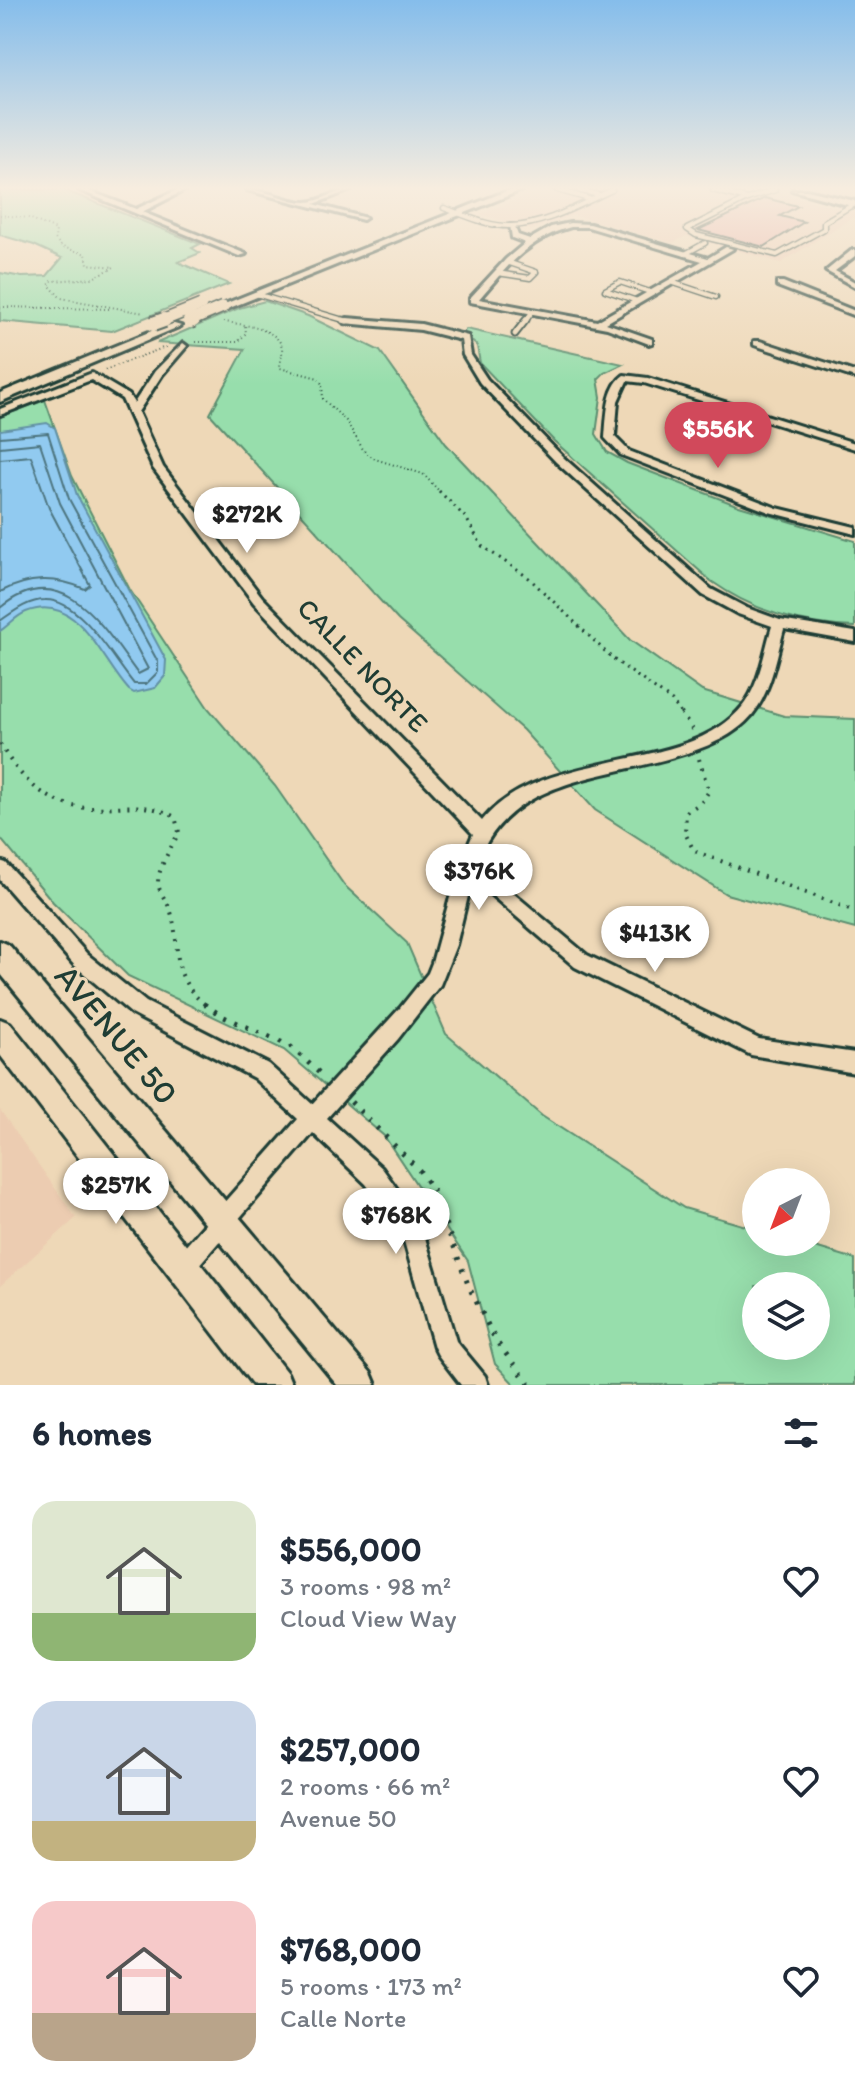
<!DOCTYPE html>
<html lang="en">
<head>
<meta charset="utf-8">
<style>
  body { margin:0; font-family:Itim,sans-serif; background:#f6f6f7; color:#1f2937; height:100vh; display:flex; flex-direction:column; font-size:30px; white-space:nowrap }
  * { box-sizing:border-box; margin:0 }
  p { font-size:26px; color:#747a83 }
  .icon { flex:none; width:44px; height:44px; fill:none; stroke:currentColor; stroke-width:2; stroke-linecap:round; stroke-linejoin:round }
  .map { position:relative; height:1385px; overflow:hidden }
  .sheet { display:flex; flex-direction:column; background:#fff; flex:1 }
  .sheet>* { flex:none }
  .needle { width:52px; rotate:222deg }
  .controls { position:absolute; left:742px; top:1168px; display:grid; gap:16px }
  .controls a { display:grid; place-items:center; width:88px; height:88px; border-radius:50%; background:#fff; box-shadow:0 8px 32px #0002; font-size:40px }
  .price { position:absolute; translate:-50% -68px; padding:0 18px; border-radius:28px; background:#fff; color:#222; font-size:26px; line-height:52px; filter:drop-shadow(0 2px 4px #0008) }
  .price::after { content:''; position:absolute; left:50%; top:48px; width:24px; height:18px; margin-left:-12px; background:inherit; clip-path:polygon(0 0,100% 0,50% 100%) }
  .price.selected { background:#d1495b; color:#fff }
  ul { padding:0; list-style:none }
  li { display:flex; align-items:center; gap:24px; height:200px; padding:0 32px }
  li span { display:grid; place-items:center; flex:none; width:224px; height:160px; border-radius:24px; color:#555 }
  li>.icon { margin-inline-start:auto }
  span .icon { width:96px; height:96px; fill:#fffc; stroke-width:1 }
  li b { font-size:34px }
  h2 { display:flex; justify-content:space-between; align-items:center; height:96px; padding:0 32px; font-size:34px }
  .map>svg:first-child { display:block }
  .built { fill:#ecccb1 }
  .green { fill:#97deac; stroke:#5b8e70; stroke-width:2; fill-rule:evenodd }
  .water { fill:#91caf0; stroke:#6392a5; stroke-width:2 }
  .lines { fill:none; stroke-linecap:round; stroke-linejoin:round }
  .shore { stroke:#4d757f; stroke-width:2 }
  .building { fill:#e9afa4; stroke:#1f3d34; stroke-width:2 }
  .lane-far1-casing { stroke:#1f3d34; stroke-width:7 }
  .lane-casing { stroke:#1f3d34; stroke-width:9 }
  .street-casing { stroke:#1f3d34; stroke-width:6 }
  .secondary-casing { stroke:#1f3d34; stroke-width:6 }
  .path-far3 { stroke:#1f3d34; stroke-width:2; stroke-dasharray:1 3; stroke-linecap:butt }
  .path-far2 { stroke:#1f3d34; stroke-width:3; stroke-dasharray:2 5; stroke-linecap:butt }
  .path-far1 { stroke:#1f3d34; stroke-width:4; stroke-dasharray:2 7; stroke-linecap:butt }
  .path { stroke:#1f3d34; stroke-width:5; stroke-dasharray:3 9; stroke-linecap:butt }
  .lane-far1 { stroke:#eed8b7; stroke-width:4 }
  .lane { stroke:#eed8b7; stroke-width:5 }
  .street { fill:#eed8b7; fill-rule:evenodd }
  .secondary { fill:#eed8b7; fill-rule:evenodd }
  .secondary-bridge-far1-casing { stroke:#1f3d34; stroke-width:14; stroke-linecap:butt }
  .secondary-bridge-casing { stroke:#1f3d34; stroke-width:18; stroke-linecap:butt }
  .secondary-bridge-far1 { stroke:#eed8b7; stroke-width:11 }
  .secondary-bridge { stroke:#eed8b7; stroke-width:14 }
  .labels { text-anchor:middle; stroke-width:6; stroke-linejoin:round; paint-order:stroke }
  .street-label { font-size:28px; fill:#1f3d34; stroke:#eed8b7 }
  .near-street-label { font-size:34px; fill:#1f3d34; stroke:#eed8b7 }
</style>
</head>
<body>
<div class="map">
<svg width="855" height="1385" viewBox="0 0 855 1385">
  <rect width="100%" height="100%" fill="#eed8b7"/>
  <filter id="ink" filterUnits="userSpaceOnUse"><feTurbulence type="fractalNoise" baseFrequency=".0125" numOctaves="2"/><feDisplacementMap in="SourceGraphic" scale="16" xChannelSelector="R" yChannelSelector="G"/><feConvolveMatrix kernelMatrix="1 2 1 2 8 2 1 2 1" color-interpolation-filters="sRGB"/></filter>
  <g filter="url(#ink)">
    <g class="built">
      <path d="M541 190H719L736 194 745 190H767L855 212V216L781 263 686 236 672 243 573 215 531 230 480 214Z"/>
      <path d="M0 1110 76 1218 0 1286Z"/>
    </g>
    <g class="green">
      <path d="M0 190H64L200 244 192 248 200 253 178 262 229 284 112 331 0 321V273L22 277 47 276 62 258 34 245 0 235Z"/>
      <path d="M265 301 308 316 380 351 446 444 630 640 702 691 784 716 855 719V929L726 894 595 810 523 730 398 620 210 414 245 349 157 343 239 308Z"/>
      <path d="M466 329 623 364 604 373 598 379 601 397 596 434 607 452 627 463 739 506 855 541V627C801 625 755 612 711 581L554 441 480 363 477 346 463 333Z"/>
      <path d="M45 400 72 476 130 590 208 708 275 786 344 885 407 943 446 1034 542 1116 684 1208 756 1229V1242H798L855 1259V1385H515L495 1364 468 1261 384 1136 284 1050 128 976 53 902 0 838V417ZM756 1286H816V1346H756Z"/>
    </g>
    <path class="water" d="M47 423 55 428 77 495 166 660 165 676 155 688 134 693 129 690C101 660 78 591 26 612 16 616 9 625 0 631V430Z"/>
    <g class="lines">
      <g class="shore">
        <path d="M0 437 48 433 69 499 158 662V672L146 684H134C113 659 81 599 45 600 28 600 13 612 0 621"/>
        <path d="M0 447 40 443 60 503 148 669 138 674C105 630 64 555 0 608"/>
        <path d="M0 459 31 456 49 508 90 585 85 589C55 576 29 577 0 592"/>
      </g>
    </g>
    <path class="building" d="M765 198 798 206 780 216 804 222 764 247 698 230Z"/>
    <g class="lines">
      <defs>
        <g id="lane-far1">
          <path d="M557 190 589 199"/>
          <path d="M578 190 599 195"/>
          <path d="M713 190 747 199"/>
          <path d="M775 190 747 199 687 229 696 235 777 255 824 229V222L854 204"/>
          <path d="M444 208C465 215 488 227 511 226 545 225 581 204 612 190"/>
          <path d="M685 254 705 243"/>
          <path d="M497 273 530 278 536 272 507 262"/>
          <path d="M671 282 716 297"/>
          <path d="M256 294 347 321"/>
          <path d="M637 301 605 290 620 282 653 293"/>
          <path d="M525 322 532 312"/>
        </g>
        <g id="lane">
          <path d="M343 320 347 321"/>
          <path d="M515 334 526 320"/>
        </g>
        <g id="street">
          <path d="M79 190H87L136 209 177 190H185L142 212 246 254 239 256Z"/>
          <path d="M247 190C267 189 287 202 306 202 321 202 335 190 351 190L314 204 366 218 363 220Z"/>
          <path d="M570 223 590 224 708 258 726 247 733 249 606 323 652 339V343L649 344 607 328 470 302V298L506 259 525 243 512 238 510 225H514L518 235 530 239 551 227ZM571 227H588L702 261 597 321 479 299C505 269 530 237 571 227Z"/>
          <path d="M852 250H855V256L835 271 855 282V287L826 271Z"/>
          <path d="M777 282H783L855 311V316L777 286Z"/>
          <path d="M347 318 421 324 468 336 471 355 487 379 564 458 711 589 747 608 780 620 855 632V642L784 629C776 658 771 692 752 715 734 736 709 746 684 754 604 780 505 776 475 869L501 883 587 955 759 1039 855 1053V1073L751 1055 575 967 489 893 471 884 456 945 440 985 398 1039 327 1118 382 1168 420 1221 456 1341 485 1376 488 1385H461L438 1355 434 1347 402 1234 366 1184 313 1133 191 1274 183 1277 175 1274 172 1266 175 1258 298 1119 254 1078 132 1014 75 966 0 880V861L6 863 87 954 146 1002 268 1064 312 1104 400 1008 428 973 432 963 457 872 473 834 254 603 153 468 122 399 91 380 0 415V409L92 373 129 395 134 403 155 371 183 343 187 346 162 375 138 412 163 467 262 597 482 821C544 745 685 776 742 707 760 685 764 652 772 626L738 614 703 595 556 462 480 383 463 355 461 340 421 330 344 323 343 321Z"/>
          <path d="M754 341H760L855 372V378L754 345Z"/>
          <path d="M624 375 648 378 855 443V449L644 383 627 381 618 401 615 437 629 451 777 508 855 527V534L769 512 621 455 605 438C607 417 606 388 624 375Z"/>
        </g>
        <g id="secondary">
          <path d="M509 190H522L227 309 217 307Z"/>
          <path d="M792 190H807L855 201V207Z"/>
          <path d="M171 323 181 326 0 402V393Z"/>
          <path d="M0 941 9 945 371 1373 376 1385H337L0 973Z"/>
          <path d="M0 1019 10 1023 287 1373 292 1385H253L0 1055Z"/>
        </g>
      </defs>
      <use href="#lane-far1" class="lane-far1-casing"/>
      <use href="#lane" class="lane-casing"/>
      <use href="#street" class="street-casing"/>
      <use href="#secondary" class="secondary-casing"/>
      <g class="path-far3">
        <path d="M0 215 29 218 56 230 55 239 62 247 86 254 88 264 114 267 93 278 52 281 49 285 61 298 144 313"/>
        <path d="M0 307 109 309"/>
        <path d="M224 322C240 324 279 328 282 348 283 355 280 361 280 368L318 378 322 384 323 399 346 421 364 451 375 459 423 474 441 493"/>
        <path d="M196 342H238L246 333 245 325"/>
        <path d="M105 370 168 346"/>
      </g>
      <path class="path-far2" d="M439 491 466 518 482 546 529 578 613 659 672 701 682 715"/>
      <g class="path-far1">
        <path d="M681 713 694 732"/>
        <path d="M0 744C21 781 52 810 97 808 127 807 148 802 175 817L179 832C172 847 158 867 158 883 159 893 168 902 171 912 182 950 168 976 207 1006"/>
        <path d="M699 759 709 791 701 803 686 812 685 833 694 851 855 911"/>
      </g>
      <g class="path">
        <path d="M204 1004 222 1016 290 1046 325 1078"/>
        <path d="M351 1102 419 1170 433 1191 469 1287 496 1341 530 1385"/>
      </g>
      <use href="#lane-far1" class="lane-far1"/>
      <use href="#lane" class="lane"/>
      <use href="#street" class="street"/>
      <use href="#secondary" class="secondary"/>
      <defs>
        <g id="secondary-bridge-far1">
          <path d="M190 321 223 307"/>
          <path d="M159 322 201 305"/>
        </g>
        <g id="secondary-bridge">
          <path d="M190 321 193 320"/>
          <path d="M153 324 164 320"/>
        </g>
      </defs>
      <use href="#secondary-bridge-far1" class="secondary-bridge-far1-casing"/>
      <use href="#secondary-bridge" class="secondary-bridge-casing"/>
      <use href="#secondary-bridge-far1" class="secondary-bridge-far1"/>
      <use href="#secondary-bridge" class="secondary-bridge"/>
    </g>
  </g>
  <linearGradient id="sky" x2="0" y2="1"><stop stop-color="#85bdeb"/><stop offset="0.49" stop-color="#f7eddf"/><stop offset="1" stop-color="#f7eddf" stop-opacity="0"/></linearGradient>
  <rect width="855" height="384" fill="url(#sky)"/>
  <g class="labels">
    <g class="street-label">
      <text transform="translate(363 665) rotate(46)" y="10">CALLE NORTE</text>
    </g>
    <g class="near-street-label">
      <text transform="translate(117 1034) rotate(50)" y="12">AVENUE 50</text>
    </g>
  </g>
</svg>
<div class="controls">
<a><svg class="needle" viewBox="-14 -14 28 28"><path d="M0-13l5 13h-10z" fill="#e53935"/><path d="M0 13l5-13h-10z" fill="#747a83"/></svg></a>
<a><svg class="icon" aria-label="layers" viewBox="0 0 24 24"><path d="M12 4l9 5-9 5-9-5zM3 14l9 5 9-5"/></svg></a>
</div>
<b class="price selected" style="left:718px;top:470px">$556K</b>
<b class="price" style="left:247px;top:555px">$272K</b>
<b class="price" style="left:479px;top:912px">$376K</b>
<b class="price" style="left:655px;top:974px">$413K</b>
<b class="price" style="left:116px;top:1226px">$257K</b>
<b class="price" style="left:396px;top:1256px">$768K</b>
</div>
<section class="sheet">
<h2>6 homes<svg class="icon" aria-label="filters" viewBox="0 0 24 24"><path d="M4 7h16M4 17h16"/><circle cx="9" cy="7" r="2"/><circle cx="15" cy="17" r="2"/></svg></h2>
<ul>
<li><span style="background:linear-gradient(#dfe7d0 70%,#8fb573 0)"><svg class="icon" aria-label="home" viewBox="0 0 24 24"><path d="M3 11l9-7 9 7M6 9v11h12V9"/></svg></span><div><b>$556,000</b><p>3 rooms · 98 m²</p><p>Cloud View Way</p></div><svg class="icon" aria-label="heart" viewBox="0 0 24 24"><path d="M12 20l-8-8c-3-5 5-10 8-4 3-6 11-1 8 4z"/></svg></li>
<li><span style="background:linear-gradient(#c9d6e8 75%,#c2b280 0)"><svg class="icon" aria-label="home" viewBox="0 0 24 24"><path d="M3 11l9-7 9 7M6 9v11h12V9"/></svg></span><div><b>$257,000</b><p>2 rooms · 66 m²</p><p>Avenue 50</p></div><svg class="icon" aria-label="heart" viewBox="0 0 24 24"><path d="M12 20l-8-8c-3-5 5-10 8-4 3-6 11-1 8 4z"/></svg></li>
<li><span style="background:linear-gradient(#f6c9c9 70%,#b9a48a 0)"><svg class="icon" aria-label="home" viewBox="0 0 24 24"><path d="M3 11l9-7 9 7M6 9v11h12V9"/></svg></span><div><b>$768,000</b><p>5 rooms · 173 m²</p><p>Calle Norte</p></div><svg class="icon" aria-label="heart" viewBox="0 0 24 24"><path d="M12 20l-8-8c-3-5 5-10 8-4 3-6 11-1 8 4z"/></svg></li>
</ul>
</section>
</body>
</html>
